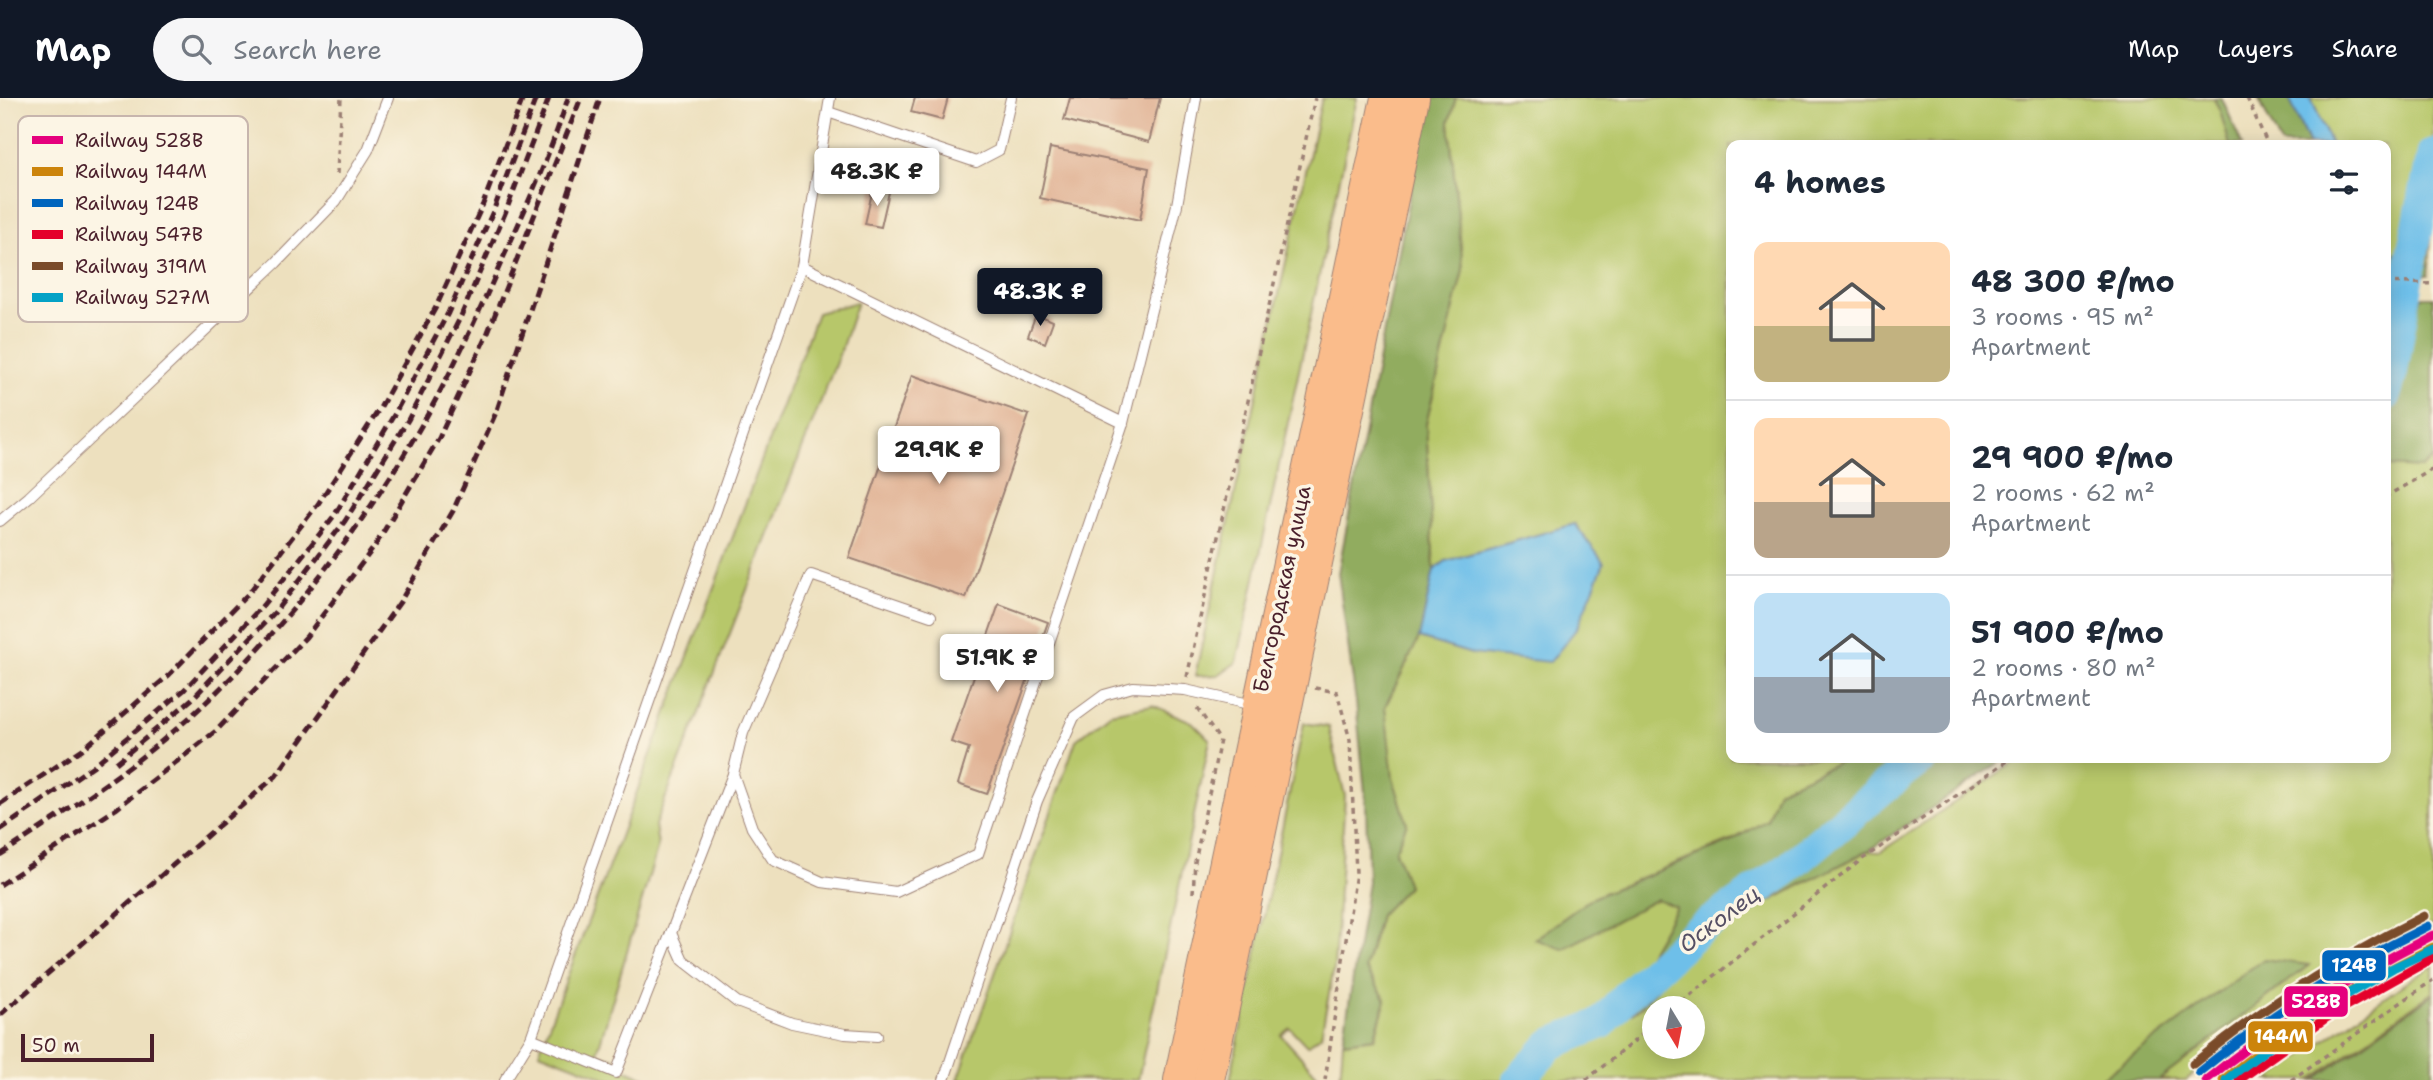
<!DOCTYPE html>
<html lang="en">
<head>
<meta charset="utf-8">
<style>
  body { margin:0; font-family:"Shantell Sans",sans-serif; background:#f6f6f7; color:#1f2937; height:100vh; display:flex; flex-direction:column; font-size:26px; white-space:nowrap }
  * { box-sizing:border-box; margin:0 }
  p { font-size:23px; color:#747a83 }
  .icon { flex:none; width:38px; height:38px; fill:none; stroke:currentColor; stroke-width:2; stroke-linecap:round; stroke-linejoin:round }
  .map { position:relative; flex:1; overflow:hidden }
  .panel { position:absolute; left:1726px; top:42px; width:665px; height:623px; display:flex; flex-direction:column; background:#fff; border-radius:14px; box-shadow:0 4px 18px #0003 }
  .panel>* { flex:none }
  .needle { width:46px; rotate:170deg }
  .controls { position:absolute; left:1642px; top:898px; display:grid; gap:14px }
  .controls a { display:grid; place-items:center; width:63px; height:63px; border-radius:50%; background:#fff; box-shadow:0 4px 18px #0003; font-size:35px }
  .scale { position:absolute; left:21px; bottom:18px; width:133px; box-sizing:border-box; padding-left:7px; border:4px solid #4a1f2b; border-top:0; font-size:19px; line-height:24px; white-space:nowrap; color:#4a1f2b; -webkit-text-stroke:5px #fcf5e5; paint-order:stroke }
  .price { position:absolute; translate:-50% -60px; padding:0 16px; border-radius:7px; background:#fff; color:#222; font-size:23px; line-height:46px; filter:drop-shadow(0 2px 4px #0008) }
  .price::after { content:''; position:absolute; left:50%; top:42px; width:21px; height:16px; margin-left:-10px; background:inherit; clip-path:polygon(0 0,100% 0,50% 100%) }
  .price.selected { background:#111827; color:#fff }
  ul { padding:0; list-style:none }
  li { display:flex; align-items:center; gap:21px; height:175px; padding:0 28px }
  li+li { border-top:2px solid #e0e1e3 }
  li span { display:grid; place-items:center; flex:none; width:196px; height:140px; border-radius:14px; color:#555 }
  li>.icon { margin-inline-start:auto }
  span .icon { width:84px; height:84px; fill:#fffc; stroke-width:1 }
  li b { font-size:30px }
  h2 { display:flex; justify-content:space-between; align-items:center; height:84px; padding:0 28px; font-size:30px }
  header { display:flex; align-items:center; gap:42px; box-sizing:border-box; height:98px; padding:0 35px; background:#111827; color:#fff }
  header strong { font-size:33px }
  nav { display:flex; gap:38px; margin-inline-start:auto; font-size:24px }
  .search { width:490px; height:63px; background:#f6f6f7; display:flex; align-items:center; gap:18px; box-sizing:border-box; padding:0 24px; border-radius:38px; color:#747a83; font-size:26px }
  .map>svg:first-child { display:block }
  .green { fill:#b7c76a; stroke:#80734a; stroke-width:2; fill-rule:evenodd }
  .forest { fill:#91ac5e; stroke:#6e6644; stroke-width:2 }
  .water { fill:#6ebfe9; stroke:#5c6f8a; stroke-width:2 }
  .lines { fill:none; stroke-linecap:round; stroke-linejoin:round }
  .river { stroke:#6ebfe9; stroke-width:32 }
  .building { fill:#e0b193 }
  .lane-casing { stroke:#9c8074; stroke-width:12 }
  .primary-casing { stroke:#9c8074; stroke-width:32 }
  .path { stroke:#9c8074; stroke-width:3.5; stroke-dasharray:5 5; stroke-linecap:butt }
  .lane { stroke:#fff; stroke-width:10 }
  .primary { stroke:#fabc8b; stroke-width:30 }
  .rail { stroke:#4a1f2b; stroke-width:5; stroke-dasharray:10 5; stroke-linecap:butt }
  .rail-1-casing { stroke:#fcf5e5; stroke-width:14 }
  .rail-2-casing { stroke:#fcf5e5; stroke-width:14 }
  .rail-3-casing { stroke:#fcf5e5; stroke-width:14 }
  .rail-4-casing { stroke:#fcf5e5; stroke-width:14 }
  .rail-5-casing { stroke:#fcf5e5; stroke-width:14 }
  .rail-6-casing { stroke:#fcf5e5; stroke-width:14 }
  .rail-1 { stroke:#e5007d; stroke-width:9 }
  .rail-2 { stroke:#cc840b; stroke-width:9 }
  .rail-3 { stroke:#0065bd; stroke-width:9 }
  .rail-4 { stroke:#e4002b; stroke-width:9 }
  .rail-5 { stroke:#7a4b2a; stroke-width:9 }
  .rail-6 { stroke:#04a2c6; stroke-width:9 }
  .labels { text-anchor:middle; stroke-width:7; stroke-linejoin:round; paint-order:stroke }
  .street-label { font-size:21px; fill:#4a1f2b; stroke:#fcf5e5 }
  .water-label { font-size:23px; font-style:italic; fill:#554f64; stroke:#fcf5e5 }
  .key { fill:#fcf5e5; stroke:#c7b5ad; stroke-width:2 }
  .key-label { font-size:19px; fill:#4a1f2b }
  .line-badge { stroke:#fcf5e5; stroke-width:2.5 }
  .badge-label { font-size:19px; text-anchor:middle; font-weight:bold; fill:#fff }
</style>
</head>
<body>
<header>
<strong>Map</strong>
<div class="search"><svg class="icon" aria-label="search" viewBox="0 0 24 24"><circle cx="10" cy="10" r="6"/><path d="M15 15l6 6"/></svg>Search here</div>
<nav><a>Map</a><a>Layers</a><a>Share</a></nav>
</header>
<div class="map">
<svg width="2433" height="982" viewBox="0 0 2433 982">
  <rect width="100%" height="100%" fill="#fcf5e5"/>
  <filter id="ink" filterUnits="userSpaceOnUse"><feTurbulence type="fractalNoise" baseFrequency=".0143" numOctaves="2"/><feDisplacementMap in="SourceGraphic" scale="14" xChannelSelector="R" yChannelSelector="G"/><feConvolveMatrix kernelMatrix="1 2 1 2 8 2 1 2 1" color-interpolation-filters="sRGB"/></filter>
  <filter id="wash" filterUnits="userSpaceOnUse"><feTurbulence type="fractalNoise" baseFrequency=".00686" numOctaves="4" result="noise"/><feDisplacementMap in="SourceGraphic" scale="28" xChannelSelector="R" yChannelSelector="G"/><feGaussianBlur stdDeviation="1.57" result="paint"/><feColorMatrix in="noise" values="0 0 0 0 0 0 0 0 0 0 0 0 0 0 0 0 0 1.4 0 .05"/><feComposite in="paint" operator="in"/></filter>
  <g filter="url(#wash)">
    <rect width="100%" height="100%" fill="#ede0be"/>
    <g class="green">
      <path d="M1322 0H1357L1237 564 1218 577 1195 578Z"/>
      <path d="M1456 0H2214L2220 13 2230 47H1731V660H1848L1778 692 1767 722 1730 743 1592 800 1536 841 1563 851 1657 801 1676 809 1648 858 1593 915 1549 935 1507 982H1340L1343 944 1375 940 1386 902 1365 870 1380 817 1408 788 1395 753 1407 725 1392 680 1385 609 1419 540 1472 556 1575 426 1446 463 1434 472 1426 326 1463 172 1449 24Z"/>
      <path d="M2311 0H2433V112L2429 168 2392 155 2385 162V47H2331Z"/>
      <path d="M857 204 842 249 655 727 658 748 597 955 614 960 619 969 650 982H611L539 954 817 215Z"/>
      <path d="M2433 360V827L2385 849 2294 903 2231 946 2186 982H2159L2308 868 2264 861 2100 982H1525L1552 951 1604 933 1641 909 1682 861 1754 811 1868 753 1880 754 2021 660H2385V366L2421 370ZM1654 910H1692V948H1654Z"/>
      <path d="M1152 607 1192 624 1210 642 1138 982H958L1076 642 1110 615Z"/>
      <path d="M1304 625 1329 629 1345 698 1334 870 1321 937 1307 948 1290 930 1281 937 1318 978 1316 982H1230Z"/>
      <path d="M2433 868V894L2311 982H2268L2414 879Z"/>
    </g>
    <g class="forest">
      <path d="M1428 0H1456L1449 24 1463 172 1426 326 1434 472 1419 540 1385 609 1393 680 1407 725 1395 753 1408 788 1380 817 1365 870 1386 902 1374 940 1343 944 1368 784 1366 705 1356 604 1338 475Z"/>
      <path d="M2214 0H2222L2242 47H2230L2220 13Z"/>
      <path d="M2258 0H2289L2309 47H2281Z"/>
      <path d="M2392 154 2429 168 2428 177H2385V162Z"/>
      <path d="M2385 192 2397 194 2385 248Z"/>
      <path d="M2421 199H2433V360L2421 370 2386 368 2385 323Z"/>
      <path d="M1848 660H1914L1781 765 1648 858 1676 809 1657 801 1563 851 1535 841 1592 800 1730 744 1767 722 1778 692Z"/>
      <path d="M1931 660H2006L1868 753 1753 811 1682 861 1641 909 1604 933 1606 925 1699 837 1787 777 1885 694Z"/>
      <path d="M2264 861 2309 867 2159 982H2100Z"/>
      <path d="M2433 896V982H2314Z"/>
    </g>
    <g class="water">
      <path d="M2289 0H2311L2331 47H2309Z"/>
      <path d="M1575 426 1604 465 1577 530 1550 564 1472 556 1419 540 1434 472 1446 463Z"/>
    </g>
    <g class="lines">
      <g class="river">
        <path d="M2385 297 2392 274 2413 152 2433 56"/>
        <path d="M1519 982 1551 946 1602 925 1625 899 1696 834 1785 773 1883 690 1922 660"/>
      </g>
    </g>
    <g id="blocks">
      <g class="building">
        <path d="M915 0H948L942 22 911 14Z"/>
        <path d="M1070 0H1160L1149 44 1064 22Z"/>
        <path d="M1050 50 1149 70 1140 122 1040 100Z"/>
        <path d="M873 90 889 94 881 129 865 126Z"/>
        <path d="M1036 216 1053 223 1045 245 1028 238Z"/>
        <path d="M912 277 1029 317 966 500 849 460Z"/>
        <path d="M999 506 1048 524 987 696 958 686 969 650 951 644Z"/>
      </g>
    </g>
  </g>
  <g filter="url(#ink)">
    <use href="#blocks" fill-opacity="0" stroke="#9c8074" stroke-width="2"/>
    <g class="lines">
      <defs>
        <g id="lane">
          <path d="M828 14 976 64 999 52 1011 0"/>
          <path d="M802 168 1123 325 978 756 896 794 822 784 773 762 752 730 733 676 743 635 811 477 931 518"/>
          <path d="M1123 325 1177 107 1196 0"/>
          <path d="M0 423 29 399 276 165 336 103 368 52 388 0"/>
          <path d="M733 676 671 835 683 862 737 904 792 925 845 936 877 938"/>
          <path d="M531 940 616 975 671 835"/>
          <path d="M505 982 531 940 802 168 830 0"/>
          <path d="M944 982 1037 703 1074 619 1104 597 1133 589 1185 592 1254 607"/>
        </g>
        <g id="primary">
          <path d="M1179 982 1386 0"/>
          <path d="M1209 982 1414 0"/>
        </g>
      </defs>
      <use href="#lane" class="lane-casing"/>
      <use href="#primary" class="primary-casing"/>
      <g class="path">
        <path d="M2247 0 2268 47"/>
        <path d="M337 76 341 0"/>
        <path d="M2385 184 2433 186"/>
        <path d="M2385 399 2433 371"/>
        <path d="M1187 579 1315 0"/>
        <path d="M1315 590 1337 594 1350 642 1356 775 1325 982"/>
        <path d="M1193 795 1195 764 1220 642 1195 607"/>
        <path d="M1674 910 1861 762 2012 660"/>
        <path d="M1586 982 1654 927"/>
        <path d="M2291 982 2433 882"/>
      </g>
      <use href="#lane" class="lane"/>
      <use href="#primary" class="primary"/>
      <g class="rail">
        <path d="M116 665 192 601 275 514 345 423 408 322 461 218 506 113 549 0"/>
        <path d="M0 706 84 650 169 577 248 496 318 406 380 310 436 209 483 106 523 0"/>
        <path d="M0 732 93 668 184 592 263 507 334 418 394 317 448 215 494 111 536 0"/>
        <path d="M0 757C69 712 139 666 200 610 286 529 362 430 421 328 451 276 476 221 500 167 525 112 550 57 568 0"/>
        <path d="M0 787 116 711 216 633 306 539 375 448 439 340 488 234 581 0"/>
        <path d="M0 917 276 678 400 504 453 413 497 312 600 0"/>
      </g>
      <defs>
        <path id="rail-1" d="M2206 982C2277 925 2352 878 2433 837"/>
        <path id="rail-2" d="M2223 982C2288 929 2358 886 2433 849"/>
        <path id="rail-3" d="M2199 974C2271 916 2346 868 2428 828"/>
        <path id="rail-4" d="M2239 982 2326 920 2433 860"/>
        <path id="rail-5" d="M2193 966C2264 908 2341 859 2424 818"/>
        <path id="rail-6" d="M2226 982 2310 918 2393 870 2433 851"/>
      </defs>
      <use href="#rail-1" class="rail-1-casing"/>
      <use href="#rail-2" class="rail-2-casing"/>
      <use href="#rail-3" class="rail-3-casing"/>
      <use href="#rail-4" class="rail-4-casing"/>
      <use href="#rail-5" class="rail-5-casing"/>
      <use href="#rail-6" class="rail-6-casing"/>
      <use href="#rail-1" class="rail-1"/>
      <use href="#rail-2" class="rail-2"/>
      <use href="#rail-3" class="rail-3"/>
      <use href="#rail-4" class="rail-4"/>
      <use href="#rail-5" class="rail-5"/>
      <use href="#rail-6" class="rail-6"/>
    </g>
  </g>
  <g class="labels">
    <g class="street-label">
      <text transform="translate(1282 491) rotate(-78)" y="7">Белгородская улица</text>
    </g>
    <g class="water-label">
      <text transform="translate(1719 821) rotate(-37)" y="8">Осколец</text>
    </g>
  </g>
  <rect x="18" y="18" width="230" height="206" rx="10" class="key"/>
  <rect x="32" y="38" width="31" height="8" fill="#e5007d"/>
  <rect x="32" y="69" width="31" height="9" fill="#cc840b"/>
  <rect x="32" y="101" width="31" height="8" fill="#0065bd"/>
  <rect x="32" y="132" width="31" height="9" fill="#e4002b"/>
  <rect x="32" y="164" width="31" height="8" fill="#7a4b2a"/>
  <rect x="32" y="195" width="31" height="9" fill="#04a2c6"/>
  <g class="key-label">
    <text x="75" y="49">Railway 528В</text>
    <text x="75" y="80">Railway 144М</text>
    <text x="75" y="112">Railway 124В</text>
    <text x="75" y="143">Railway 547В</text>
    <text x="75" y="175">Railway 319М</text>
    <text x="75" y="206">Railway 527М</text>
  </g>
  <g class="line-badge">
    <rect x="2321" y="851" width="66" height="33" rx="7" fill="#0065bd"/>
    <rect x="2283" y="887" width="66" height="33" rx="7" fill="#e5007d"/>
    <rect x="2247" y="922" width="67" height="33" rx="7" fill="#cc840b"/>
  </g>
  <g class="badge-label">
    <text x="2354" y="874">124В</text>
    <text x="2316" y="910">528В</text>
    <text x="2281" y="945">144М</text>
  </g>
</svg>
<div class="controls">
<a><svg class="needle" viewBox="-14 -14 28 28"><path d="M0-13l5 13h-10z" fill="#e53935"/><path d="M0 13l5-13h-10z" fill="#747a83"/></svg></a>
</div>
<div class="scale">50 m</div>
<b class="price" style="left:877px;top:110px">48.3K ₽</b>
<b class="price selected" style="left:1040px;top:230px">48.3K ₽</b>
<b class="price" style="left:939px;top:388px">29.9K ₽</b>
<b class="price" style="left:997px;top:596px">51.9K ₽</b>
<section class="panel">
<h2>4 homes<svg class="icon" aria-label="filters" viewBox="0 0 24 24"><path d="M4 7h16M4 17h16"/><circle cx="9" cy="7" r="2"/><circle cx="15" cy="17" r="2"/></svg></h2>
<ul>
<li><span style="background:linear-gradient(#ffd9b3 60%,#c2b280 0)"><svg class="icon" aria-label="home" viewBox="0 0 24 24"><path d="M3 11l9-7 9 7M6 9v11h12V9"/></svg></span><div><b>48 300 ₽/mo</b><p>3 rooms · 95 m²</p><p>Apartment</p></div></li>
<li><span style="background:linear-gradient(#ffd9b3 60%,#b9a48a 0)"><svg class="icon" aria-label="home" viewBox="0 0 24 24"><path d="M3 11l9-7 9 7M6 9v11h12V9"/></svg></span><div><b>29 900 ₽/mo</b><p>2 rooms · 62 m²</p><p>Apartment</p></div></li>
<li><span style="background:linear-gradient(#bfe0f5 60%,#9aa5b1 0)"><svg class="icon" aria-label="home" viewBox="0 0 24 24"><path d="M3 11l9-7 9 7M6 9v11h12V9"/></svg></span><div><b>51 900 ₽/mo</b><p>2 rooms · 80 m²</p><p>Apartment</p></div></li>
</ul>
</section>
</div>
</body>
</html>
